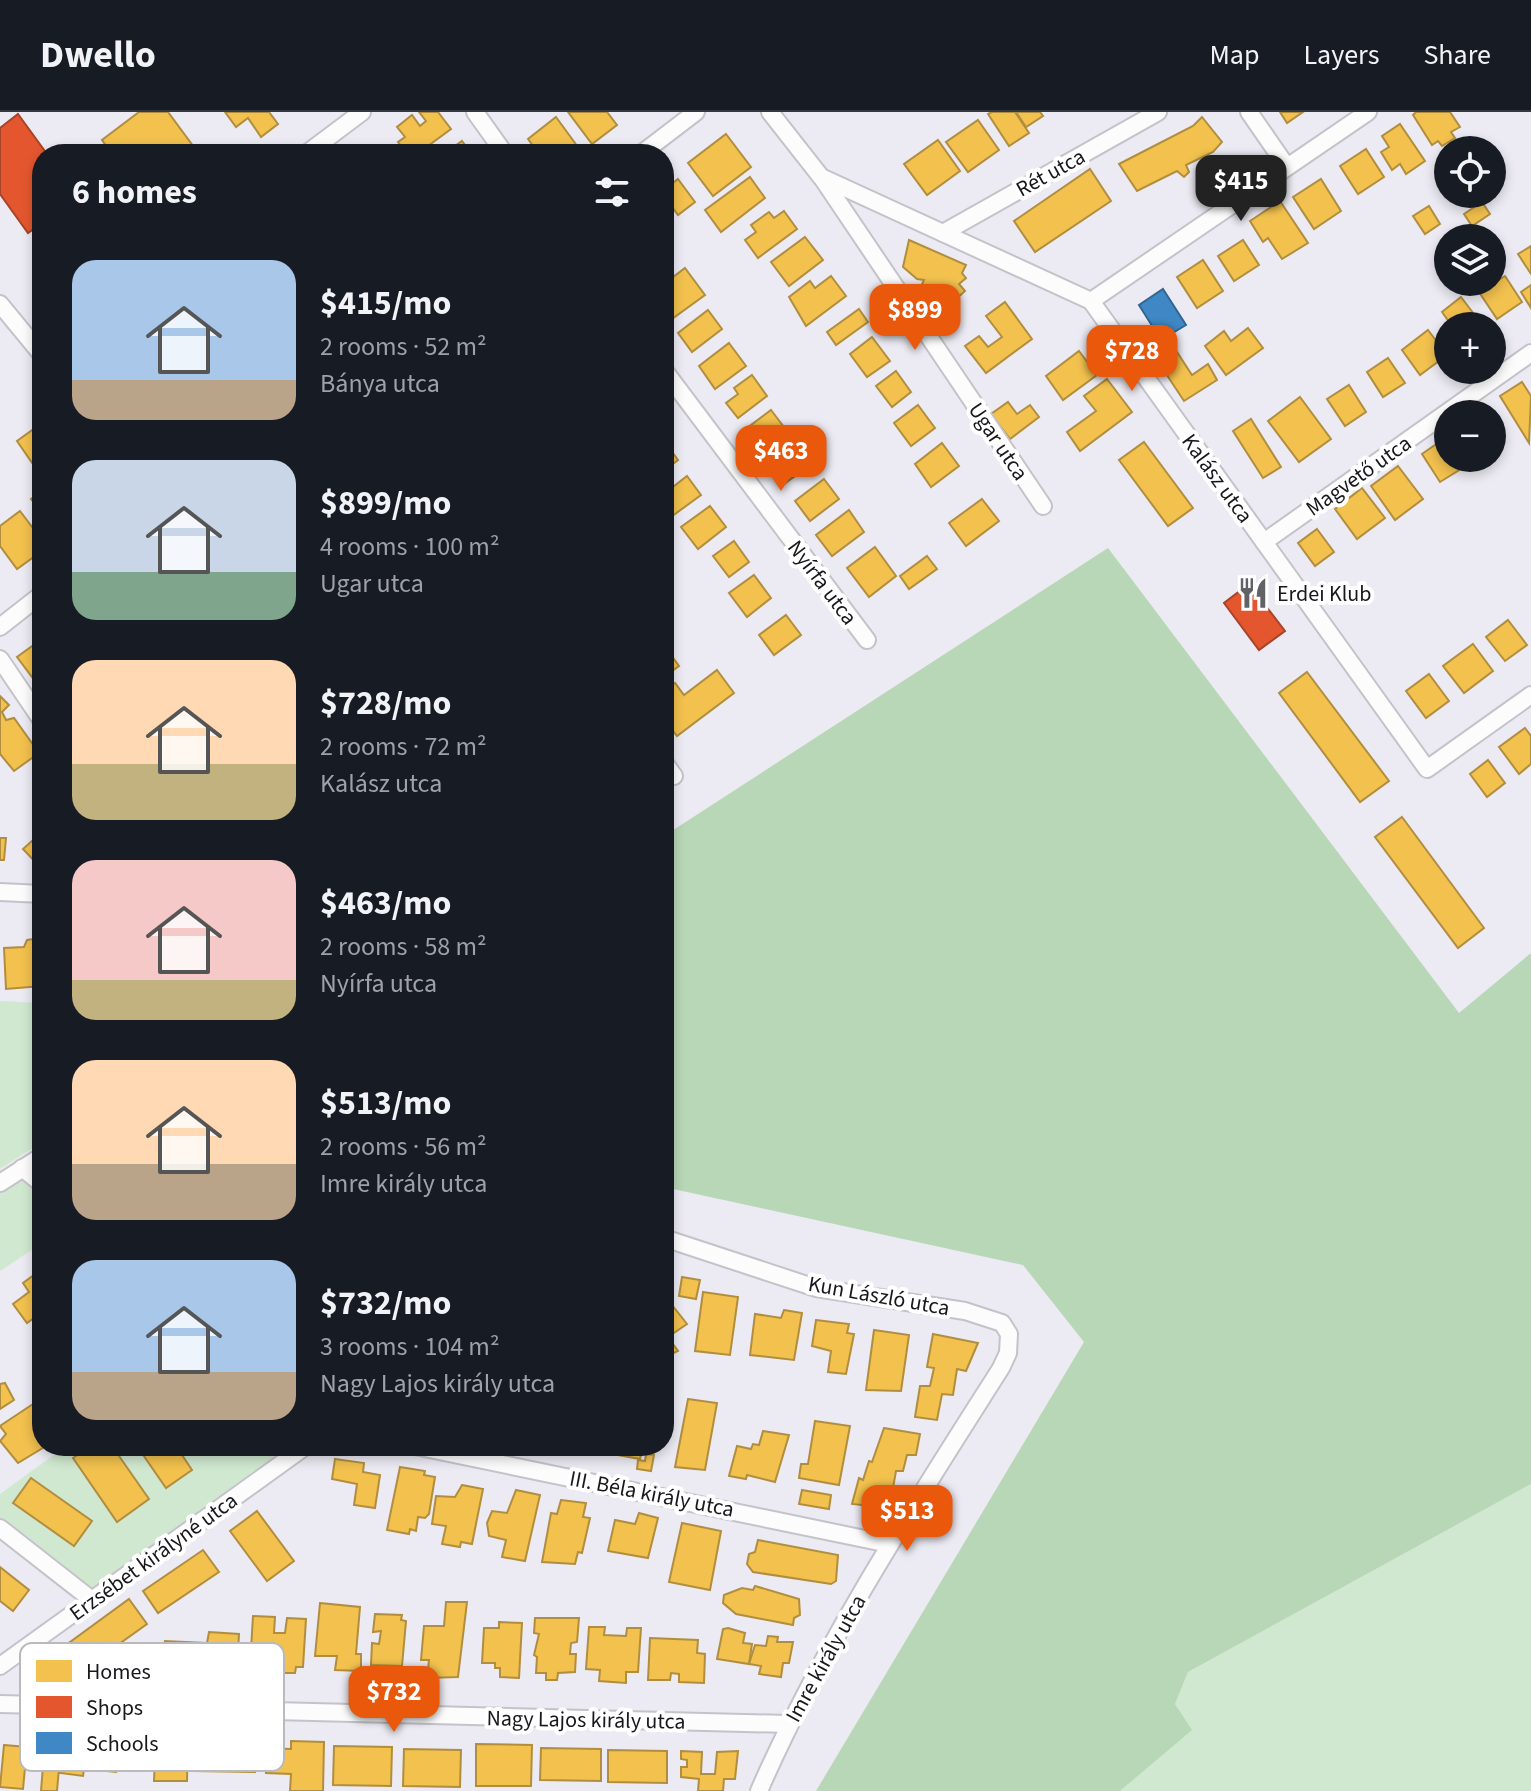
<!DOCTYPE html>
<html lang="en">
<head>
<meta charset="utf-8">
<style>
  body { margin:0; font-family:"Source Sans 3",sans-serif; background:#242831; color:#f1f3f6; height:100vh; display:flex; flex-direction:column; font-size:30px; white-space:nowrap }
  * { box-sizing:border-box; margin:0 }
  p { font-size:26px; color:#9ea1a6 }
  .icon { flex:none; width:44px; height:44px; fill:none; stroke:currentColor; stroke-width:2; stroke-linecap:round; stroke-linejoin:round }
  .map { position:relative; flex:1; overflow:hidden }
  .details { position:absolute; left:32px; top:32px; width:642px; height:1312px; display:flex; flex-direction:column; background:#171b24; border-radius:32px; box-shadow:0 4px 12px #0003 }
  .details>* { flex:none }
  .buttons { position:absolute; left:1434px; top:24px; display:grid; gap:16px }
  .buttons a { display:grid; place-items:center; width:72px; height:72px; border-radius:50%; background:#171b24; box-shadow:0 4px 12px #0003; font-size:40px }
  .price { position:absolute; translate:-50% -68px; padding:0 18px; border-radius:16px; background:#ea580c; color:#fff; font-size:26px; line-height:52px; filter:drop-shadow(0 2px 4px #0008) }
  .price::after { content:''; position:absolute; left:50%; top:48px; width:24px; height:18px; margin-left:-12px; background:inherit; clip-path:polygon(0 0,100% 0,50% 100%) }
  .price.current { background:#222; color:#fff }
  ul { padding:0; list-style:none }
  li { display:flex; align-items:center; gap:24px; height:200px; padding:0 40px }
  li span { display:grid; place-items:center; flex:none; width:224px; height:160px; border-radius:24px; color:#555 }
  li>.icon { margin-inline-start:auto }
  span .icon { width:96px; height:96px; fill:#fffc; stroke-width:1 }
  li b { font-size:34px }
  h2 { display:flex; justify-content:space-between; align-items:center; height:96px; padding:0 40px; font-size:34px }
  header { display:flex; align-items:center; gap:48px; box-sizing:border-box; height:112px; padding:0 40px; background:#171b24; border-bottom:2px solid #363941 }
  header strong { font-size:38px }
  nav { display:flex; gap:44px; margin-inline-start:auto; font-size:28px }
  .map>svg:first-child { display:block }
  .green { fill:#d0e8d0 }
  .forest { fill:#b7d7b6 }
  .homes { fill:#f2c14e; stroke:#b18e3f; stroke-width:2 }
  .shops { fill:#e4572e; stroke:#a74429; stroke-width:2 }
  .schools { fill:#3f88c5; stroke:#336692; stroke-width:2 }
  .lines { fill:none; stroke-linecap:round; stroke-linejoin:round }
  .minor-casing { stroke:#c4c3c9; stroke-width:20 }
  .minor { stroke:#fcfcfd; stroke-width:16 }
  .labels { text-anchor:middle; stroke-width:8; stroke-linejoin:round; paint-order:stroke }
  .street-label { font-size:22px; fill:#18171c; stroke:#fff }
  .poi-label { font-size:22px; fill:#18171c; stroke:#fff; text-anchor:start }
  .key { fill:#fff; stroke:#bab9bb; stroke-width:2 }
  .key-label { font-size:22px; fill:#18171c }
</style>
</head>
<body>
<header>
<strong>Dwello</strong>
<nav><a>Map</a><a>Layers</a><a>Share</a></nav>
</header>
<div class="map">
<svg width="1531" height="1679" viewBox="0 0 1531 1679">
  <rect width="100%" height="100%" fill="#eceaf2"/>
  <g class="green">
    <path d="M0 889 42 891V1030L0 1057Z"/>
    <path d="M22 1056 42 1072V1131L0 1159V1071Z"/>
    <path d="M66 1334H306L92 1488 0 1416V1382Z"/>
    <path d="M1531 1372V1679H1120L1191 1618 1175 1592 1188 1560Z"/>
  </g>
  <path class="forest" d="M1108 436 1459 901 1531 841V1372L1188 1560 1175 1592 1192 1618 1120 1679H816L1084 1230 1023 1153 664 1075V724Z"/>
  <g class="homes">
    <path d="M139 0H168L199 42H112L102 28Z"/>
    <path d="M225 0H269L278 12 261 25 248 6 236 15Z"/>
    <path d="M419 0H438L451 17 417 42H407L398 30 405 25 397 15 412 3 420 14 426 9Z"/>
    <path d="M568 0H607L617 13 592 32Z"/>
    <path d="M992 0H1015L1029 21 1009 34 988 2Z"/>
    <path d="M1016 0H1040L1043 4 1026 15Z"/>
    <path d="M1280 0H1303L1287 11Z"/>
    <path d="M1416 0H1450L1460 15 1451 20 1455 26 1442 34 1438 29 1432 33 1413 3Z"/>
    <path d="M556 5 583 42H539L528 27Z"/>
    <path d="M1202 5 1222 30 1213 40 1186 53 1189 60 1184 65 1177 59 1137 79 1119 52 1193 14Z"/>
    <path d="M978 8 999 38 968 60 946 30Z"/>
    <path d="M1400 12 1425 49 1406 62 1400 52 1392 58 1381 40 1389 35 1382 24Z"/>
    <path d="M726 22 751 55 713 84 688 51Z"/>
    <path d="M938 28 960 59 927 83 904 52Z"/>
    <path d="M462 29 472 42H444Z"/>
    <path d="M1366 37 1384 65 1358 82 1340 54Z"/>
    <path d="M1090 57 1111 89 1035 140 1014 109Z"/>
    <path d="M750 65 765 86 721 120 705 98Z"/>
    <path d="M678 67 695 90 678 103 664 84V78Z"/>
    <path d="M1321 67 1341 99 1314 117 1293 85Z"/>
    <path d="M1280 89 1308 131 1282 147 1268 126 1263 130 1250 109Z"/>
    <path d="M1482 90 1490 102 1472 114 1464 102Z"/>
    <path d="M1429 94 1440 112 1425 122 1413 104Z"/>
    <path d="M784 99 797 117 758 146 745 128 756 120 751 113 769 100 774 106Z"/>
    <path d="M805 125 823 148 789 174 771 150Z"/>
    <path d="M909 128 966 153 962 161 966 166 959 172 965 179 941 201 929 186 931 182 922 172 924 168 917 167 903 155Z"/>
    <path d="M1243 128 1259 153 1234 169 1218 144Z"/>
    <path d="M1531 134V162L1518 142Z"/>
    <path d="M1203 148 1223 179 1197 196 1177 165Z"/>
    <path d="M685 156 705 183 665 212 664 172Z"/>
    <path d="M831 164 846 184 806 214 789 185 810 169 815 176Z"/>
    <path d="M1505 164 1522 190 1497 207 1479 180Z"/>
    <path d="M1531 173V196L1521 180Z"/>
    <path d="M1461 185 1483 214H1452L1442 200Z"/>
    <path d="M1005 190 1032 227 986 261 965 234 979 224 988 235 1002 225 986 204Z"/>
    <path d="M859 197 868 210 836 233 827 220Z"/>
    <path d="M708 198 722 217 692 240 678 221Z"/>
    <path d="M1248 216 1263 236 1226 263 1205 234 1224 219 1231 229Z"/>
    <path d="M1428 218 1447 243 1420 263 1402 238Z"/>
    <path d="M872 225 890 249 867 265 850 242Z"/>
    <path d="M729 231 746 254 715 277 699 254Z"/>
    <path d="M1079 239 1097 263 1063 288 1046 264Z"/>
    <path d="M1177 240 1192 263 1208 252 1217 268 1184 289 1159 251Z"/>
    <path d="M1388 246 1405 271 1383 285 1367 260Z"/>
    <path d="M896 259 911 280 892 295 876 274Z"/>
    <path d="M752 263 767 284 738 306 726 291 738 282 734 276Z"/>
    <path d="M1107 267 1132 300 1080 339 1067 320 1096 299 1084 284Z"/>
    <path d="M1522 270 1531 284 1529 331 1500 284Z"/>
    <path d="M1349 273 1366 300 1345 314 1327 287Z"/>
    <path d="M1300 285 1331 327 1299 350 1268 309Z"/>
    <path d="M1008 290 1017 302 1030 293 1039 305 1010 327 991 302Z"/>
    <path d="M918 293 935 316 911 334 894 311Z"/>
    <path d="M771 298 787 319 759 340 743 319Z"/>
    <path d="M1251 307 1281 355 1263 366 1233 319Z"/>
    <path d="M1492 310 1504 329 1492 337Z"/>
    <path d="M42 311V350L35 355 17 329Z"/>
    <path d="M805 324 821 345 784 372 769 351Z"/>
    <path d="M1442 328 1448 336V346H1454L1461 357 1440 370 1422 342Z"/>
    <path d="M665 330 678 348 664 359V331Z"/>
    <path d="M1144 330 1193 396 1168 414 1119 348Z"/>
    <path d="M942 331 959 354 931 375 915 352Z"/>
    <path d="M1398 354 1423 387 1395 408 1371 374Z"/>
    <path d="M687 364 701 383 671 405 664 397V382Z"/>
    <path d="M824 367 839 387 810 409 795 389Z"/>
    <path d="M1362 376 1385 406 1357 427 1335 397Z"/>
    <path d="M42 379V401L31 387Z"/>
    <path d="M982 387 999 409 966 434 949 411Z"/>
    <path d="M710 394 726 415 698 437 681 415Z"/>
    <path d="M849 398 864 420 832 444 816 423Z"/>
    <path d="M20 399 42 428V439L17 457 0 434V414Z"/>
    <path d="M1317 417 1334 440 1315 454 1298 431Z"/>
    <path d="M734 429 749 450 729 465 713 444Z"/>
    <path d="M875 435 896 464 869 485 847 456Z"/>
    <path d="M927 444 937 457 909 477 900 464Z"/>
    <path d="M754 463 771 486 747 505 729 481Z"/>
    <path d="M786 503 801 523 774 543 759 523Z"/>
    <path d="M1508 508 1527 533 1505 549 1486 525Z"/>
    <path d="M42 527V563L35 569 17 545Z"/>
    <path d="M1473 532 1493 559 1464 581 1443 554Z"/>
    <path d="M664 533 679 554 664 565Z"/>
    <path d="M717 558 734 581 677 624 664 607V579L675 571 684 583Z"/>
    <path d="M1307 560 1389 669 1360 690 1279 581Z"/>
    <path d="M1429 562 1449 589 1426 606 1406 579Z"/>
    <path d="M0 584 9 593 2 600 6 608 14 606 39 641 14 659 0 642Z"/>
    <path d="M1525 616 1531 624V652L1519 662 1499 635Z"/>
    <path d="M1488 648 1505 671 1487 685 1470 662Z"/>
    <path d="M1402 705 1484 816 1458 836 1375 725Z"/>
    <path d="M0 726H6L4 748H0Z"/>
    <path d="M33 728 42 734V750L38 753 23 737Z"/>
    <path d="M41 826 42 874 6 877 4 836 24 835 27 828Z"/>
    <path d="M42 1157V1200L27 1211 13 1192 29 1180 23 1171Z"/>
    <path d="M682 1165 700 1168 696 1187 679 1184Z"/>
    <path d="M703 1180 738 1185 730 1243 695 1239Z"/>
    <path d="M672 1193 687 1212 668 1225 678 1239 664 1246V1198Z"/>
    <path d="M784 1198 802 1201 794 1248 750 1243 755 1202 781 1206Z"/>
    <path d="M816 1208 849 1212 847 1221 854 1222 846 1262 828 1260 831 1239 812 1234Z"/>
    <path d="M874 1218 909 1223 901 1279 866 1278Z"/>
    <path d="M933 1222 978 1231 966 1259 957 1257 953 1283 942 1282 937 1308 915 1305 920 1274H930L934 1256 927 1255Z"/>
    <path d="M5 1271 14 1288 0 1297V1272Z"/>
    <path d="M42 1286V1334H46L18 1351 0 1329 6 1322 0 1314Z"/>
    <path d="M688 1287 717 1291 705 1358 675 1355Z"/>
    <path d="M815 1309 850 1314 839 1373 799 1366 801 1352H808Z"/>
    <path d="M884 1316 920 1322 916 1343H907L903 1359H896L893 1376H884L880 1395 852 1392 859 1366 863 1368 869 1349 872 1350Z"/>
    <path d="M763 1319 789 1323 775 1370 747 1363 746 1367 729 1364 737 1334 751 1337 753 1332 759 1333Z"/>
    <path d="M91 1334H112L149 1387 117 1410 73 1346Z"/>
    <path d="M137 1334H176L192 1358 166 1376Z"/>
    <path d="M613 1334H643L640 1347 612 1342Z"/>
    <path d="M646 1342 654 1343 651 1359 637 1357 638 1348 645 1349Z"/>
    <path d="M335 1347 364 1351 363 1360 380 1363 375 1396 354 1393 357 1372 332 1367Z"/>
    <path d="M400 1355 425 1359 424 1363 435 1365 429 1402 425 1406 418 1405 416 1419 410 1417 409 1422 387 1418Z"/>
    <path d="M31 1366 92 1409 74 1434 13 1391Z"/>
    <path d="M462 1373 483 1377 472 1432 461 1430 460 1435 442 1432 446 1414 432 1412 436 1384 455 1385Z"/>
    <path d="M516 1378 540 1383 525 1449 502 1445 506 1428 489 1424 487 1411 492 1399 507 1401Z"/>
    <path d="M802 1378 831 1383 829 1397 799 1392Z"/>
    <path d="M561 1388 586 1391 583 1405 590 1406 582 1441 578 1440 575 1452 542 1450 551 1401 557 1402Z"/>
    <path d="M257 1399 294 1449 267 1469 230 1419Z"/>
    <path d="M639 1401 658 1406 648 1446 608 1439 615 1408 635 1412Z"/>
    <path d="M682 1411 721 1419 710 1478 669 1470Z"/>
    <path d="M758 1428 838 1443 836 1469 831 1472 753 1460 747 1452 749 1442 755 1440Z"/>
    <path d="M203 1438 219 1460 158 1501 143 1479Z"/>
    <path d="M0 1455 29 1478 13 1499 0 1489Z"/>
    <path d="M755 1474 799 1487 800 1503 794 1506 793 1513 736 1502 723 1491 724 1483 742 1476 753 1478Z"/>
    <path d="M129 1487 147 1512 84 1557 66 1533Z"/>
    <path d="M446 1490H467L458 1565 427 1566 429 1548H421L424 1514H444Z"/>
    <path d="M320 1491 360 1495 356 1542H361V1559L335 1558 337 1544H315Z"/>
    <path d="M375 1502 402 1503 401 1508 406 1509 402 1554 371 1553 372 1531 379 1532 381 1519 373 1520Z"/>
    <path d="M253 1504 275 1505 274 1521H285L287 1506 306 1507 303 1555H296L295 1561H258V1555L250 1554Z"/>
    <path d="M535 1506H579L577 1530 571 1531 570 1542H576L575 1560 558 1561 557 1568H546V1561H536L537 1545 534 1543 539 1522 534 1521Z"/>
    <path d="M499 1510 522 1511 519 1566 500 1565V1556H495V1551H482L484 1516H499Z"/>
    <path d="M589 1515H605L604 1523 626 1524 627 1516H641L638 1560H626V1571L599 1569 600 1558 586 1557Z"/>
    <path d="M728 1516 745 1521 743 1531 752 1532 749 1552 717 1547 723 1517Z"/>
    <path d="M209 1520 239 1522 237 1560 162 1557 165 1529 207 1531Z"/>
    <path d="M768 1524 778 1525 777 1530H793L789 1551H783L781 1565 759 1562 761 1554 749 1552 755 1533 766 1534Z"/>
    <path d="M650 1526 698 1528 697 1541 705 1542 704 1571 679 1570V1562L671 1561 670 1568H648Z"/>
    <path d="M100 1625 119 1627 116 1660 87 1657 88 1643 98 1644Z"/>
    <path d="M171 1626 188 1627 187 1669H154L155 1645H171Z"/>
    <path d="M194 1628 255 1629V1660L194 1659Z"/>
    <path d="M291 1629 324 1630 323 1679H290L291 1662 266 1661 267 1636 291 1637Z"/>
    <path d="M476 1632 532 1633 531 1674H476Z"/>
    <path d="M4 1633 27 1635 23 1677 0 1675Z"/>
    <path d="M334 1634 392 1635 391 1674 333 1673Z"/>
    <path d="M541 1636 601 1637V1669L540 1668Z"/>
    <path d="M62 1637 76 1638 75 1651H85L83 1664 60 1661Z"/>
    <path d="M404 1637 461 1638 460 1675 403 1674Z"/>
    <path d="M608 1638 667 1639V1671L608 1670Z"/>
    <path d="M681 1639 702 1640 701 1662H715L717 1640 738 1639 735 1667H724L723 1679H698L699 1667 681 1665V1655H687V1648L681 1647Z"/>
    <path d="M43 1654 59 1656 57 1679H41Z"/>
  </g>
  <g class="shops">
    <path d="M18 2 47 42H42V111L28 121 0 82V16Z"/>
    <path d="M1249 472 1285 519 1259 538 1224 491Z"/>
  </g>
  <path class="schools" d="M1163 177 1186 213 1161 228 1139 193Z"/>
  <g class="lines">
    <defs>
      <g id="minor">
        <path d="M475 0 505 42"/>
        <path d="M770 0 821 65 1091 189 1427 657 1531 583"/>
        <path d="M1249 0 1287 55"/>
        <path d="M306 42 362 0"/>
        <path d="M641 42 696 0"/>
        <path d="M822 66 1043 394"/>
        <path d="M943 121 1158 0"/>
        <path d="M1091 189 1368 0"/>
        <path d="M0 192 42 243"/>
        <path d="M664 258 867 528"/>
        <path d="M1264 430 1531 241"/>
        <path d="M0 515 42 482"/>
        <path d="M0 547 42 609"/>
        <path d="M664 650 674 664"/>
        <path d="M0 780 42 782"/>
        <path d="M22 1056 42 1072"/>
        <path d="M0 1071 42 1044"/>
        <path d="M664 1126 816 1176 965 1199 1002 1211 1009 1222 1008 1241 1001 1256C914 1393 824 1530 759 1679"/>
        <path d="M415 1334 889 1432"/>
        <path d="M0 1416 92 1488"/>
        <path d="M0 1554 306 1334"/>
        <path d="M0 1592 788 1612"/>
      </g>
    </defs>
    <use href="#minor" class="minor-casing"/>
    <use href="#minor" class="minor"/>
  </g>
  <defs>
    <symbol id="restaurant-bare" viewBox="-9 -9 18 18"><path d="M-5-6h1v4h1v-4h1v4h1v-4h1v5L-1.5 .5V6h-2V.5L-5-1ZM5-6V6H3V1.5H1.5Q1.5-4 5-6Z" fill="#626167" stroke="#fff" stroke-width="2.5" paint-order="stroke"/></symbol>
  </defs>
  <g fill-rule="evenodd">
    <use href="#restaurant-bare" x="1231" y="459" width="44" height="44"/>
  </g>
  <g class="labels">
    <g class="street-label">
      <text transform="translate(1050 60) rotate(-29)" y="8">Rét utca</text>
      <text transform="translate(999 329) rotate(56)" y="8">Ugar utca</text>
      <text transform="translate(1358 363) rotate(-35)" y="8">Magvető utca</text>
      <text transform="translate(1218 366) rotate(54)" y="8">Kalász utca</text>
      <text transform="translate(823 470) rotate(53)" y="8">Nyírfa utca</text>
      <text transform="translate(879 1183) rotate(10)" y="8">Kun László utca</text>
      <text transform="translate(652 1381) rotate(11)" y="8">III. Béla király utca</text>
      <text transform="translate(153 1444) rotate(-36)" y="8">Erzsébet királyné utca</text>
      <text transform="translate(825 1546) rotate(-61)" y="8">Imre király utca</text>
      <text transform="translate(586 1607) rotate(1)" y="8">Nagy Lajos király utca</text>
    </g>
    <g class="poi-label">
      <text x="1277" y="489">Erdei Klub</text>
    </g>
  </g>
  <rect x="20" y="1531" width="264" height="128" rx="12" class="key"/>
  <rect x="36" y="1548" width="36" height="22" fill="#f2c14e"/>
  <rect x="36" y="1584" width="36" height="22" fill="#e4572e"/>
  <rect x="36" y="1620" width="36" height="22" fill="#3f88c5"/>
  <g class="key-label">
    <text x="86" y="1567">Homes</text>
    <text x="86" y="1603">Shops</text>
    <text x="86" y="1639">Schools</text>
  </g>
</svg>
<div class="buttons">
<a><svg class="icon" aria-label="locate" viewBox="0 0 24 24"><circle cx="12" cy="12" r="6"/><path d="M12 2v4M12 18v4M2 12h4M18 12h4"/></svg></a>
<a><svg class="icon" aria-label="layers" viewBox="0 0 24 24"><path d="M12 4l9 5-9 5-9-5zM3 14l9 5 9-5"/></svg></a>
<a>+</a>
<a>−</a>
</div>
<b class="price current" style="left:1241px;top:111px">$415</b>
<b class="price" style="left:915px;top:240px">$899</b>
<b class="price" style="left:1132px;top:281px">$728</b>
<b class="price" style="left:781px;top:381px">$463</b>
<b class="price" style="left:907px;top:1441px">$513</b>
<b class="price" style="left:394px;top:1622px">$732</b>
<section class="details">
<h2>6 homes<svg class="icon" aria-label="filters" viewBox="0 0 24 24"><path d="M4 7h16M4 17h16"/><circle cx="9" cy="7" r="2"/><circle cx="15" cy="17" r="2"/></svg></h2>
<ul>
<li><span style="background:linear-gradient(#a9c7e8 75%,#b9a48a 0)"><svg class="icon" aria-label="home" viewBox="0 0 24 24"><path d="M3 11l9-7 9 7M6 9v11h12V9"/></svg></span><div><b>$415/mo</b><p>2 rooms · 52 m²</p><p>Bánya utca</p></div></li>
<li><span style="background:linear-gradient(#c9d6e8 70%,#7fa58c 0)"><svg class="icon" aria-label="home" viewBox="0 0 24 24"><path d="M3 11l9-7 9 7M6 9v11h12V9"/></svg></span><div><b>$899/mo</b><p>4 rooms · 100 m²</p><p>Ugar utca</p></div></li>
<li><span style="background:linear-gradient(#ffd9b3 65%,#c2b280 0)"><svg class="icon" aria-label="home" viewBox="0 0 24 24"><path d="M3 11l9-7 9 7M6 9v11h12V9"/></svg></span><div><b>$728/mo</b><p>2 rooms · 72 m²</p><p>Kalász utca</p></div></li>
<li><span style="background:linear-gradient(#f6c9c9 75%,#c2b280 0)"><svg class="icon" aria-label="home" viewBox="0 0 24 24"><path d="M3 11l9-7 9 7M6 9v11h12V9"/></svg></span><div><b>$463/mo</b><p>2 rooms · 58 m²</p><p>Nyírfa utca</p></div></li>
<li><span style="background:linear-gradient(#ffd9b3 65%,#b9a48a 0)"><svg class="icon" aria-label="home" viewBox="0 0 24 24"><path d="M3 11l9-7 9 7M6 9v11h12V9"/></svg></span><div><b>$513/mo</b><p>2 rooms · 56 m²</p><p>Imre király utca</p></div></li>
<li><span style="background:linear-gradient(#a9c7e8 70%,#b9a48a 0)"><svg class="icon" aria-label="home" viewBox="0 0 24 24"><path d="M3 11l9-7 9 7M6 9v11h12V9"/></svg></span><div><b>$732/mo</b><p>3 rooms · 104 m²</p><p>Nagy Lajos király utca</p></div></li>
</ul>
</section>
</div>
</body>
</html>
